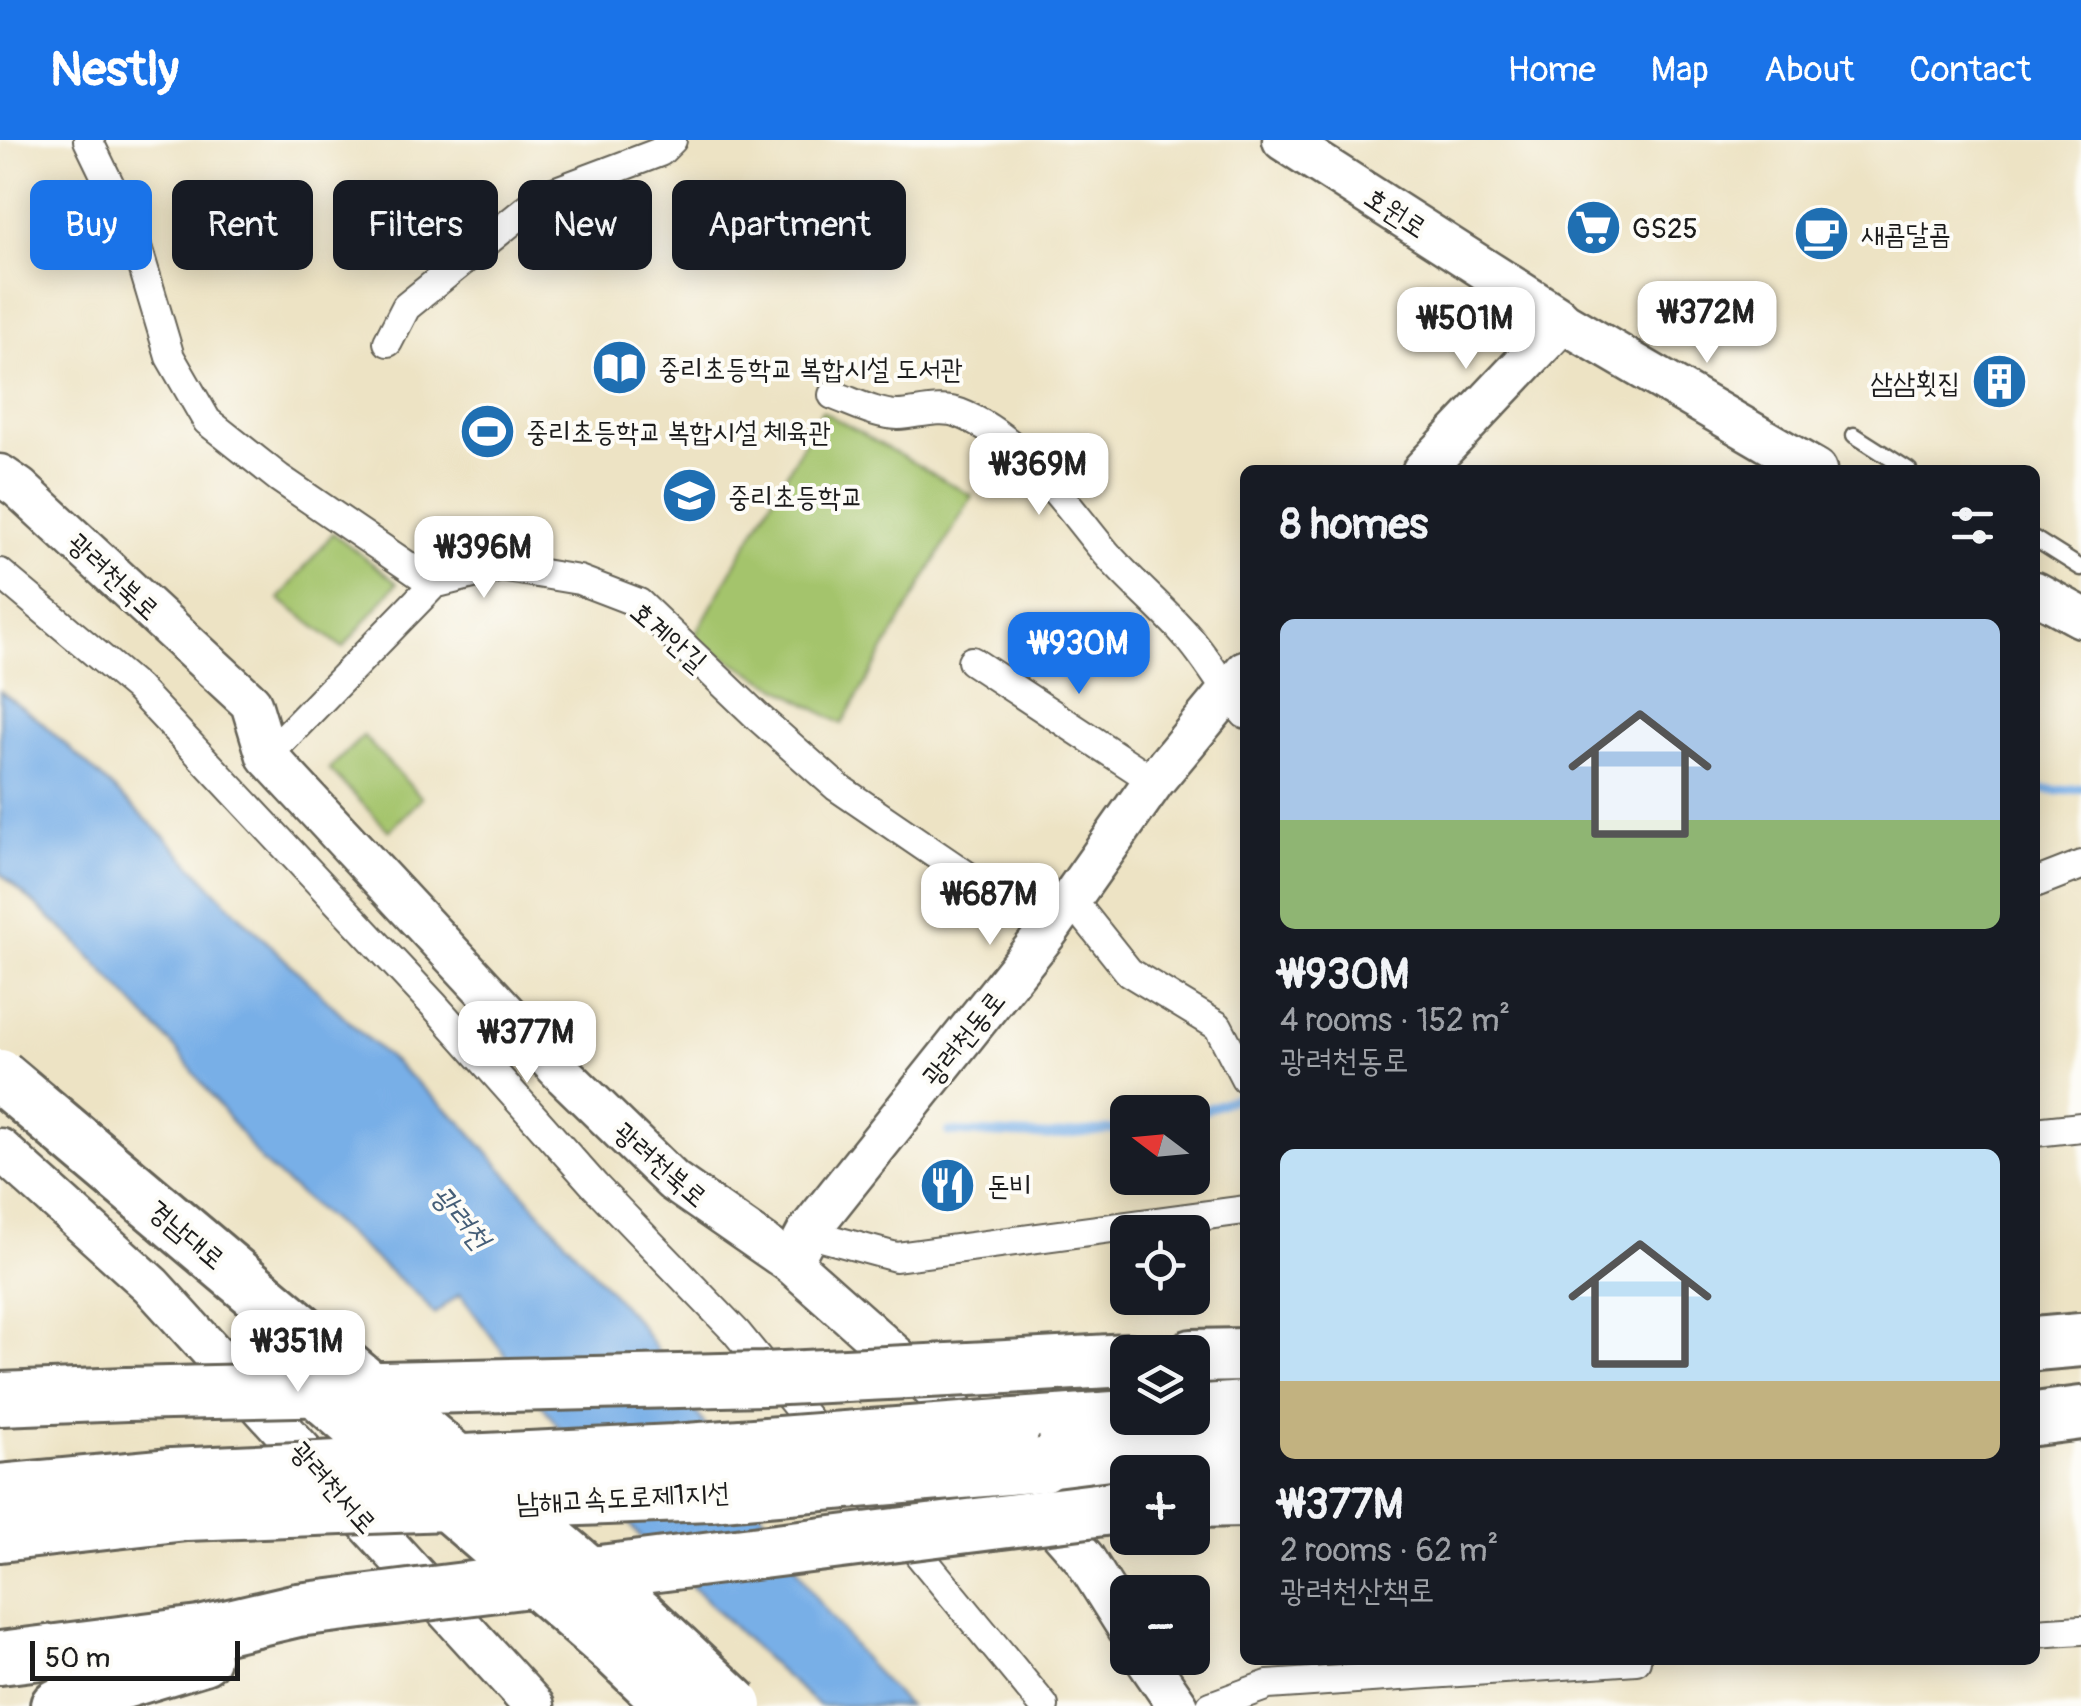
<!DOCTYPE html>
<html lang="en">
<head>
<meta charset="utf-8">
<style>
  body { margin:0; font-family:Pangolin,"Poor Story",sans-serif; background:#242831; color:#f1f3f6; height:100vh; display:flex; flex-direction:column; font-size:38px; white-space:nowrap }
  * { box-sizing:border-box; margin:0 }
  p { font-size:32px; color:#9ea1a6 }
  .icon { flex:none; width:55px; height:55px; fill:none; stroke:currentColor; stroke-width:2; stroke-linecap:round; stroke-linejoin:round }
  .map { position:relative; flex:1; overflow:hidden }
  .panel { position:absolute; left:1240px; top:325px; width:800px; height:1200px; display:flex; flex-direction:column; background:#171b24; border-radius:15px; box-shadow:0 5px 25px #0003 }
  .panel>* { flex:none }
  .hud { position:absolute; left:30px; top:40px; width:950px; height:90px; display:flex; gap:20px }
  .needle { width:65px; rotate:286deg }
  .buttons { position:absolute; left:1110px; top:955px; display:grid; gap:20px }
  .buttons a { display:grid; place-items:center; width:100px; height:100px; border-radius:15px; background:#171b24; box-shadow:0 5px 25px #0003; font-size:50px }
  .scale { position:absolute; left:30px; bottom:25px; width:210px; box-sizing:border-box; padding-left:10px; border:5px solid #1c1c1c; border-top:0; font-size:28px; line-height:35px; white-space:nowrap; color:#1c1c1c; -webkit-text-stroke:8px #fdfcf7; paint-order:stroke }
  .price { position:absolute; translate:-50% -85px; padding:0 22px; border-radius:20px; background:#fff; color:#222; font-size:32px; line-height:65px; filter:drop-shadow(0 2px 5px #0008) }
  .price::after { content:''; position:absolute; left:50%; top:60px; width:30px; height:22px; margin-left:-15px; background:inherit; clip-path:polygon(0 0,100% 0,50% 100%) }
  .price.on { background:#1a73e8; color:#fff }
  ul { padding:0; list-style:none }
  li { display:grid; align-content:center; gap:20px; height:530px; padding:0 40px }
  li span { display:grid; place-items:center; height:310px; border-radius:15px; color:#555 }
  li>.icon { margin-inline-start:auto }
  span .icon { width:180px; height:180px; fill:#fffc; stroke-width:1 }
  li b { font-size:42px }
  h2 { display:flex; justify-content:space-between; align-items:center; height:120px; padding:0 40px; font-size:42px }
  .chip { padding:0 35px; border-radius:15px; background:#171b24; box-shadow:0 5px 25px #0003; font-size:35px; line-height:90px }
  .chip.on { background:#1a73e8; color:#fff }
  header { display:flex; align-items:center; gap:60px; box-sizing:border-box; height:140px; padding:0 50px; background:#1a73e8; color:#fff }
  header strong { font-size:48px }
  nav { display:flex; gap:55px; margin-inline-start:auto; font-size:35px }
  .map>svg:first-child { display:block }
  .green { fill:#a4c46c; stroke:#607044; stroke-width:2.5 }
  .water { fill:#78afe7; stroke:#4a6682; stroke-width:2.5 }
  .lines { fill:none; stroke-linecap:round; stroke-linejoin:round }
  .stream { stroke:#78afe7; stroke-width:9 }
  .lane-casing { stroke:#656257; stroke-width:19 }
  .street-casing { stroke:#656257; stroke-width:32 }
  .secondary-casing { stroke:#656257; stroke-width:45 }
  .highway-casing { stroke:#656257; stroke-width:58 }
  .lane { stroke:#fff; stroke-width:14 }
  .street { stroke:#fff; stroke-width:28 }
  .secondary { stroke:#fff; stroke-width:40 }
  .highway { stroke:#fff; stroke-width:52 }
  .highway-bridge-casing { stroke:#656257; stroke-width:58; stroke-linecap:butt }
  .highway-bridge { stroke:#fff; stroke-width:52 }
  .labels { text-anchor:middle; stroke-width:8; stroke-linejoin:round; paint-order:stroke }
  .street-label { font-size:28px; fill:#1c1c1c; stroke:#fdfcf7 }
  .poi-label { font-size:28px; fill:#1c1c1c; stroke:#fdfcf7; text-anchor:start }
  .water-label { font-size:30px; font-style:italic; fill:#455e77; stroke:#fdfcf7 }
</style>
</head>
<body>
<header>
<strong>Nestly</strong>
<nav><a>Home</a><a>Map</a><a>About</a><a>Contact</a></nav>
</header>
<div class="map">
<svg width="2081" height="1566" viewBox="0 0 2081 1566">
  <rect width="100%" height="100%" fill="#fdfcf7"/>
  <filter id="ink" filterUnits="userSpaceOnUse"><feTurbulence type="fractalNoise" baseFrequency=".01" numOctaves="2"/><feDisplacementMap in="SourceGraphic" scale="20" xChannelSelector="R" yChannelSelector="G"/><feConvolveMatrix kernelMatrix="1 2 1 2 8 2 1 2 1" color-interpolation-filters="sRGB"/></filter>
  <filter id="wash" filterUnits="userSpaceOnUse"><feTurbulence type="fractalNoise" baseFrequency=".0048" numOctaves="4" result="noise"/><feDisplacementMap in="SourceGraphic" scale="40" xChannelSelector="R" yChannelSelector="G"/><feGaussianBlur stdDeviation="2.25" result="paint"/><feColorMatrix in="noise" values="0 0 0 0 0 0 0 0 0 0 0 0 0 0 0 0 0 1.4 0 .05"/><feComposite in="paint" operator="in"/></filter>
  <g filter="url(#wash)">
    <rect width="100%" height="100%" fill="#ede3c4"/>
    <g class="green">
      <path d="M822 271 972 356 842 584 693 499Z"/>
      <path d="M333 393 397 443 343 508 279 459Z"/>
      <path d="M363 596 422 658 389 691 329 629Z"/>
    </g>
    <path class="water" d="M0 551 39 580 164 696 229 765 360 892 460 981 641 1186 817 1459 869 1525 908 1566H819L777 1529 637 1393 460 1154 434 1174 421 1158 263 1023 175 908 73 798 0 733Z"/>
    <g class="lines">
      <g class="stream">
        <path d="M2035 649 2056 651 2081 648"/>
        <path d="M1192 975 1245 954"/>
        <path d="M949 992 1049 996 1128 988"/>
      </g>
    </g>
  </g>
  <g filter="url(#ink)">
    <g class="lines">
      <defs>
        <g id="lane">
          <path d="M1854 295 1909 330"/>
          <path d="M2035 399 2081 428"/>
        </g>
        <g id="street">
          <path d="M88 0 133 93 170 217 207 281 279 338 434 444 501 427 579 440 639 463 758 577 837 647 1048 791"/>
          <path d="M388 202 406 167 543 56 660 12 672 0"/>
          <path d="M833 255C853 262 877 275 898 275 917 274 941 266 959 273 1022 297 1064 363 1106 413 1131 442 1161 466 1186 495 1208 519 1223 549 1245 574"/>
          <path d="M0 433 137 548 433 864 595 1046 736 1192 828 1304"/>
          <path d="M972 521 1154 641"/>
          <path d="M267 616 434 444"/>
          <path d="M2035 743 2081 725"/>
          <path d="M1071 759 1129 832 1218 886 1245 938"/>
          <path d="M2035 992 2081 987"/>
          <path d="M807 1093 896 1117 1245 1070"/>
          <path d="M855 1337 1044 1566"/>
          <path d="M2035 1493 2081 1490"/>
          <path d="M1211 1566 1268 1545 1636 1520"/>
        </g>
        <g id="secondary">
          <path d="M1283 0 1556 175 1563 182 1816 330"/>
          <path d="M1423 330 1563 182"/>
          <path d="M0 335 19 348 251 563 267 616 565 936 673 1041 791 1123 934 1250 983 1304"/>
          <path d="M2035 452 2081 477"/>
          <path d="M0 1009 151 1145 534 1566"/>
          <path d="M791 1123 807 1093 1048 791 1154 641 1245 531"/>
          <path d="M1032 1359 1084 1418 1128 1488"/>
          <path d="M1145 1518 1178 1566"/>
        </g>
        <g id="highway">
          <path d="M2035 1204 2081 1200"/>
          <path d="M1192 1216 1245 1215"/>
          <path d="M989 1228 1128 1220"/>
          <path d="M0 1259 127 1254"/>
          <path d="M1192 1272 1245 1268"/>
          <path d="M2035 1279 2081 1273"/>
          <path d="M1015 1285 1128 1277"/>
          <path d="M1042 1325 1245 1315"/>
          <path d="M0 1351 172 1335"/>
          <path d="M1192 1361 1245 1360"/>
          <path d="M0 1395 186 1374"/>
          <path d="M0 1518 200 1493 298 1470"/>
          <path d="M57 1566 80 1555 203 1518"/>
        </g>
      </defs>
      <use href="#lane" class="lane-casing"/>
      <use href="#street" class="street-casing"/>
      <use href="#secondary" class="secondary-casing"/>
      <use href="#highway" class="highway-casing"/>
      <use href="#lane" class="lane"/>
      <use href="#street" class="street"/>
      <use href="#secondary" class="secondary"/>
      <use href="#highway" class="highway"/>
      <defs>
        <g id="highway-bridge">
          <path d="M0 936 640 1476 736 1566"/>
          <path d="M127 1254 764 1239 989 1228"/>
          <path d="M325 1258 613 1508 674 1566"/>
          <path d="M172 1335 674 1311 1015 1285"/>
          <path d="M186 1374 710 1354 1042 1325"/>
          <path d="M298 1470 1128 1366"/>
        </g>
      </defs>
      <use href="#highway-bridge" class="highway-bridge-casing"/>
      <use href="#highway-bridge" class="highway-bridge"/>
    </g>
  </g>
  <defs>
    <symbol id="supermarket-disc" viewBox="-11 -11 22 22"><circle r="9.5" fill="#1f6fb2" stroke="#fdfcf7"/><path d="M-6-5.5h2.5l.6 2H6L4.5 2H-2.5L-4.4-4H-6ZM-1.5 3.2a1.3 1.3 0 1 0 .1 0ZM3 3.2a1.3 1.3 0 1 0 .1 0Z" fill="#fff"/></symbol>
    <symbol id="cafe-disc" viewBox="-11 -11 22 22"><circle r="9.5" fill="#1f6fb2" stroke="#fdfcf7"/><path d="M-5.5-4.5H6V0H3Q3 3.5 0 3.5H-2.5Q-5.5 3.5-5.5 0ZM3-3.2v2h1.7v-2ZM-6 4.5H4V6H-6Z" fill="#fff"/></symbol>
    <symbol id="library-disc" viewBox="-11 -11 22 22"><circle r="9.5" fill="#1f6fb2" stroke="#fdfcf7"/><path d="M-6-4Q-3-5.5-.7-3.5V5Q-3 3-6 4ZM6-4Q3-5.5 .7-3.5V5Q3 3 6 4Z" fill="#fff"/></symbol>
    <symbol id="building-disc" viewBox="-11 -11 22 22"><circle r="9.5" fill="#1f6fb2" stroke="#fdfcf7"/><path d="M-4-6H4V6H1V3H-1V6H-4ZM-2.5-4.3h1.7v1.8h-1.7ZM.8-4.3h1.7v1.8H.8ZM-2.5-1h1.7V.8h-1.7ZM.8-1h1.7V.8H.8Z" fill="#fff"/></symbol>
    <symbol id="stadium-disc" viewBox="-11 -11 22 22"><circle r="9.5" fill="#1f6fb2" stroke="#fdfcf7"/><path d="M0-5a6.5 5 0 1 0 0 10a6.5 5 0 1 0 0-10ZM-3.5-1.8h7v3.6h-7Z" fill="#fff"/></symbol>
    <symbol id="school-disc" viewBox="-11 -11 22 22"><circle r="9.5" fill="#1f6fb2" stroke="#fdfcf7"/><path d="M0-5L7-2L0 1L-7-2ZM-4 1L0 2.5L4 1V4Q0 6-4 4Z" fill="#fff"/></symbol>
    <symbol id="restaurant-disc" viewBox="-11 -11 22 22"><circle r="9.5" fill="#1f6fb2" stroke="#fdfcf7"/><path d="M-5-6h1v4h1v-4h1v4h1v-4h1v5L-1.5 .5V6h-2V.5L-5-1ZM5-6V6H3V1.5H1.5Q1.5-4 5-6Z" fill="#fff"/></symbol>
  </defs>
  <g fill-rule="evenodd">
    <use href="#supermarket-disc" x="1562" y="56" width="63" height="63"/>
    <use href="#cafe-disc" x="1790" y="62" width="63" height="63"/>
    <use href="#library-disc" x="588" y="196" width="63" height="63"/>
    <use href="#building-disc" x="1968" y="210" width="63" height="63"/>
    <use href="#stadium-disc" x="456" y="260" width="63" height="63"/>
    <use href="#school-disc" x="658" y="324" width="63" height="63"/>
    <use href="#restaurant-disc" x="916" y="1014" width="63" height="63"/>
  </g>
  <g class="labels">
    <g class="street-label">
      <text transform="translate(1396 72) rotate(33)" y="10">호원로</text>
      <text transform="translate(114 436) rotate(43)" y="10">광려천북로</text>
      <text transform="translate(669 496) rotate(41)" y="10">호계안길</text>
      <text transform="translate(963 898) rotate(-51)" y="10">광려천동로</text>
      <text transform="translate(661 1024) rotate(41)" y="10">광려천북로</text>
      <text transform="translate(187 1094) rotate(40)" y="10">경남대로</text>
      <text transform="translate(334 1347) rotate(48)" y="10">광려천서로</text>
      <text transform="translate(623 1357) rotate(-3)" y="10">남해고속도로제1지선</text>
    </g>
    <g class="poi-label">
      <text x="1632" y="98">GS25</text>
      <text x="1861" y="103">새콤달콤</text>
      <text x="658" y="238">중리초등학교 복합시설 도서관</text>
      <text x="1960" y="252" text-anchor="end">삼삼횟집</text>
      <text x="526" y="301">중리초등학교 복합시설 체육관</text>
      <text x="728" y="366">중리초등학교</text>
      <text x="987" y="1055">돈비</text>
    </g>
    <g class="water-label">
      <text transform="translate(461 1077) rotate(50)" y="10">광려천</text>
    </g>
  </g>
</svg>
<div class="buttons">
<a><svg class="needle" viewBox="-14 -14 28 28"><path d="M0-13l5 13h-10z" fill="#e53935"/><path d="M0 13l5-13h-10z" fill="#9ea1a6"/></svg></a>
<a><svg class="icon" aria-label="locate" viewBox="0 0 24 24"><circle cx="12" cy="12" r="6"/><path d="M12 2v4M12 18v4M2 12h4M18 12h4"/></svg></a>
<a><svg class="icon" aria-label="layers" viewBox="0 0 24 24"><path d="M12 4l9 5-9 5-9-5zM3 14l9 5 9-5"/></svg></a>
<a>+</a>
<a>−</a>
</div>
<div class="scale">50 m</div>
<b class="price" style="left:1707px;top:226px">₩372M</b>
<b class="price" style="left:1466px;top:232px">₩501M</b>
<b class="price" style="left:1039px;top:378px">₩369M</b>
<b class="price" style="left:484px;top:461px">₩396M</b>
<b class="price on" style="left:1079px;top:557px">₩930M</b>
<b class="price" style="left:990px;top:808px">₩687M</b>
<b class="price" style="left:527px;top:946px">₩377M</b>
<b class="price" style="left:298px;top:1255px">₩351M</b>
<div class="hud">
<a class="chip on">Buy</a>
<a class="chip">Rent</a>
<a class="chip">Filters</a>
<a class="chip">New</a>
<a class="chip">Apartment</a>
</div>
<section class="panel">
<h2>8 homes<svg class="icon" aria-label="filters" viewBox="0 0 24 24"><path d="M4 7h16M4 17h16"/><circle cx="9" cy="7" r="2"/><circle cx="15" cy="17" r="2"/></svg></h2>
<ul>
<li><span style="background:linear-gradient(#a9c7e8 65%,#8fb573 0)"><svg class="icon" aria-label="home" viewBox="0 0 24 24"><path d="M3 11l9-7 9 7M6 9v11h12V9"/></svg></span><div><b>₩930M</b><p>4 rooms · 152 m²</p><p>광려천동로</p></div></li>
<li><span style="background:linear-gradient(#bfe0f5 75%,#c2b280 0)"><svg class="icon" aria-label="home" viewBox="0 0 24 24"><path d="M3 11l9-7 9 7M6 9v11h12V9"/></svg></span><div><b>₩377M</b><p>2 rooms · 62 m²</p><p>광려천산책로</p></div></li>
</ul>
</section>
</div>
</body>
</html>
